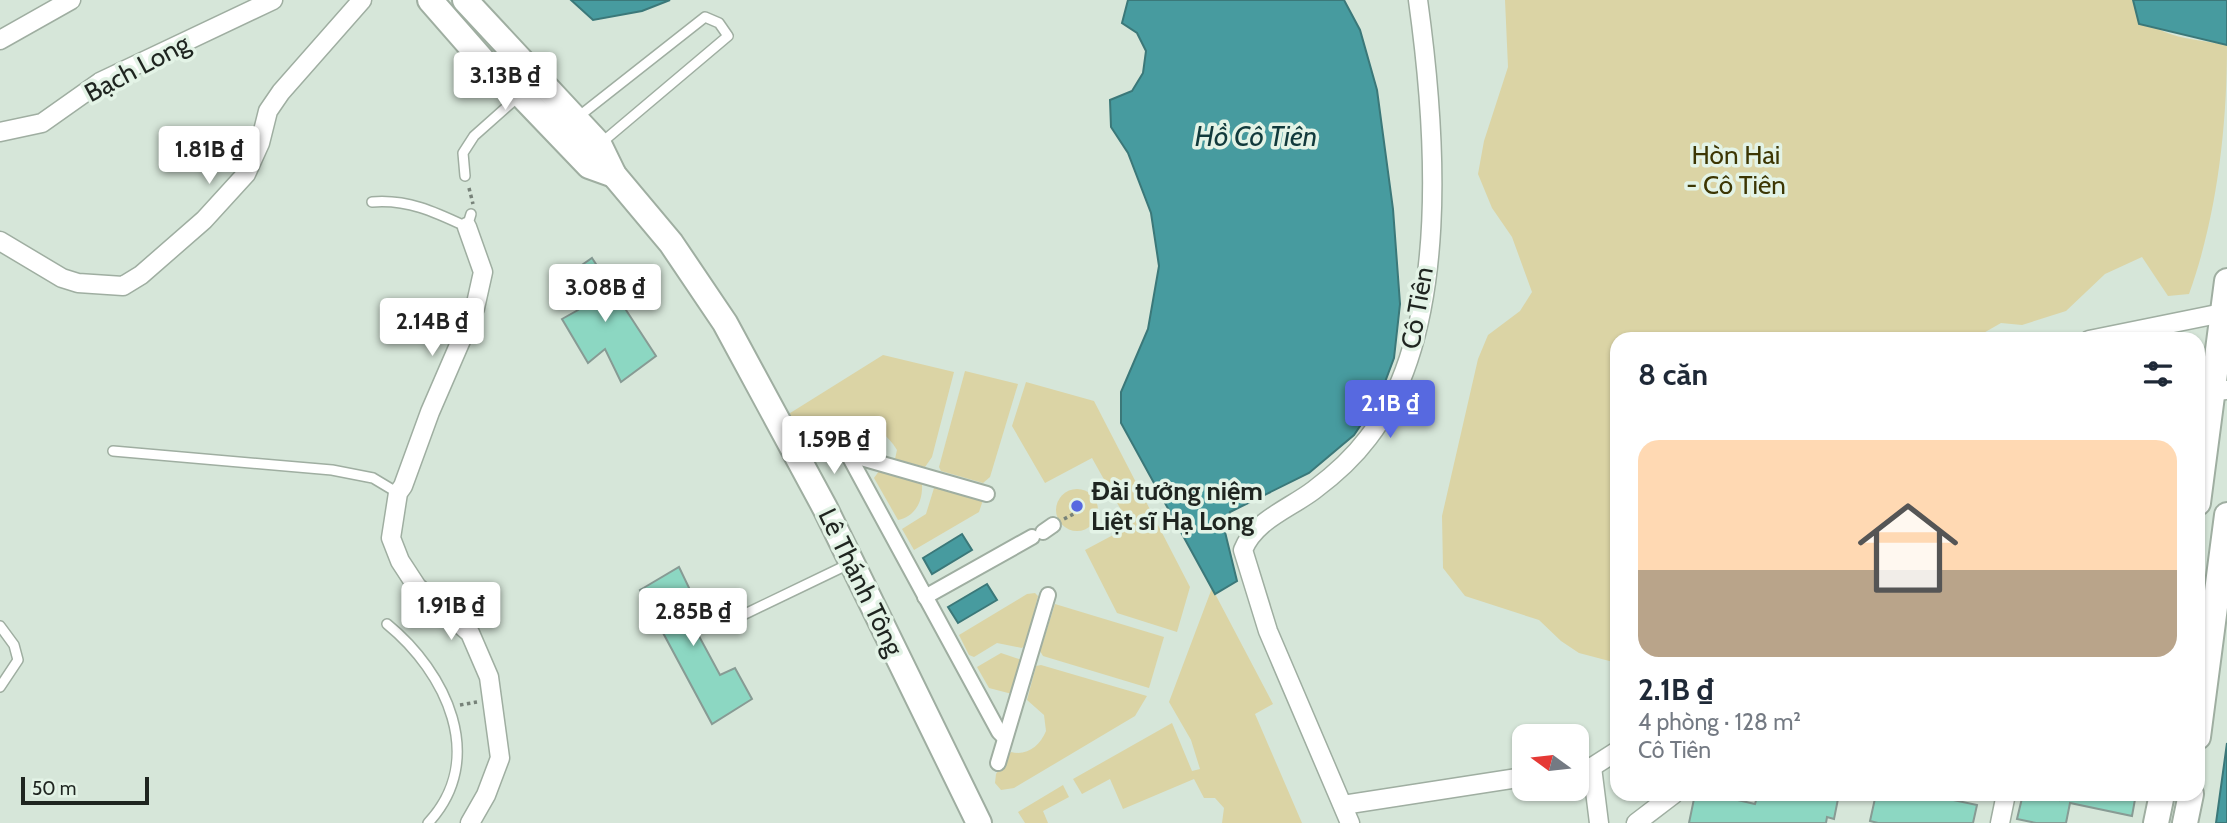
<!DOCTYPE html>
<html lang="vi">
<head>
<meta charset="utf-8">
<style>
  body { margin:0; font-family:Cabin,sans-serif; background:#f2f2f3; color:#1f2937; height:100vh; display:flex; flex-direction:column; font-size:26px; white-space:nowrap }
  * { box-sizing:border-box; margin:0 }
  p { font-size:23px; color:#747a83 }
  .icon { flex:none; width:38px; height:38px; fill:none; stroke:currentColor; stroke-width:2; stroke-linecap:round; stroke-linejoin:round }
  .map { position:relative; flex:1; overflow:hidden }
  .details { position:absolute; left:1610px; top:332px; width:595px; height:469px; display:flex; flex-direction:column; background:#fff; border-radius:21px; box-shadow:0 2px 5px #0004 }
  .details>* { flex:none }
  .needle { width:46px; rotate:285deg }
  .tools { position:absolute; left:1512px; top:724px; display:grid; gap:14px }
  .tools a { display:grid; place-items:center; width:77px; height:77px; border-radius:14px; background:#fff; box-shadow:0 2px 5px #0004; font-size:35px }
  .scale { position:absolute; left:21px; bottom:18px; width:128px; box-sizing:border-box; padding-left:7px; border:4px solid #1f2520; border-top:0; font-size:19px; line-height:24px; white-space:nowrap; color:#1f2520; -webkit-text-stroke:5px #e3f3e6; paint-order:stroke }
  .price { position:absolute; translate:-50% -60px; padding:0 16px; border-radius:7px; background:#fff; color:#222; font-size:23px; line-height:46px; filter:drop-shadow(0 2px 4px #0008) }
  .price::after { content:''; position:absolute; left:50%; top:42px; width:21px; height:16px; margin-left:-10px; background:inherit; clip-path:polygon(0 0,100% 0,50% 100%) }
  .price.on { background:#5769e0; color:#fff }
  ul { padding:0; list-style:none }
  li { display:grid; align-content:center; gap:14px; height:371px; padding:0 28px }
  li span { display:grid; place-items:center; height:217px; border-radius:21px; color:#555 }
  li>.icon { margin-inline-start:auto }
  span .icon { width:126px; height:126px; fill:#fffc; stroke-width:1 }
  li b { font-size:30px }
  h2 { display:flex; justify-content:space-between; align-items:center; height:84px; padding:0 28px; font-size:30px }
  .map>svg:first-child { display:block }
  .green { fill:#dbd4a5 }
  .water { fill:#479b9f; stroke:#3b7879; stroke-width:2 }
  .building { fill:#8cd7c2; stroke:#879b94; stroke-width:2 }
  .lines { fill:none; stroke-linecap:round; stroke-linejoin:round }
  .service-casing { stroke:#9faea1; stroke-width:12 }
  .pedestrian-casing { stroke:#9faea1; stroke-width:18 }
  .minor-casing { stroke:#9faea1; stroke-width:21 }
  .secondary-casing { stroke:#9faea1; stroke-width:28 }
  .path { stroke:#778279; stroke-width:3.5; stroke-dasharray:3.5 3.5; stroke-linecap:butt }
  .service { stroke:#fff; stroke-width:9 }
  .pedestrian { stroke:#fff; stroke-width:14 }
  .minor { stroke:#fff; stroke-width:18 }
  .secondary { stroke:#fff; stroke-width:24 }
  .poi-dot { fill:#5769e0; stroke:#e3f3e6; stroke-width:2.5 }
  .labels { text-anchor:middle; stroke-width:7; stroke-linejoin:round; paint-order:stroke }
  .street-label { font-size:26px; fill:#1f2520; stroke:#e3f3e6 }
  .park-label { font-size:26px; fill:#3c3603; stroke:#e3f3e6 }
  .poi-label { font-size:26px; font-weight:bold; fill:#1f2520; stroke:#e3f3e6; text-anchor:start }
  .water-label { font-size:28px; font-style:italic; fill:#113a3c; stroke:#e3f3e6 }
</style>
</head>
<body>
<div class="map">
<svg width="2227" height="823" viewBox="0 0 2227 823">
  <rect width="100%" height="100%" fill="#d6e6d9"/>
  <g class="green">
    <path d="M1505 0H2133C2147 39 2191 38 2227 45 2227 128 2217 216 2189 294L2168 296 2142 257 2105 274 2066 311 2022 325 2001 323 1973 339 1617 340V663L1579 653 1561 641 1539 620 1465 596 1443 568 1442 516 1478 359 1488 335 1520 311 1532 292 1512 237 1492 208 1478 174 1484 141 1508 67Z"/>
    <path d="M883 355 954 372 932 457 925 467 895 459 897 450C882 425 854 414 837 445L797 435 787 415Z"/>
    <path d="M965 371 1018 384 990 477 983 483 941 471 939 467Z"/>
    <path d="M1026 382 1094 401 1190 587 1177 632 1117 613 1085 550 1130 526 1092 458 1045 483 1012 426Z"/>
    <path d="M879 471 922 483C923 501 916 516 898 520L874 478Z"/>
    <path d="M937 487 983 500 979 512 914 550 902 529 926 514 934 488Z"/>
    <circle cx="1077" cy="510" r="21"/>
    <path d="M1212 588 1273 704 1255 714 1302 823H1222L1224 808 1215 798H1204L1194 779 1123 809 1110 779 1082 794 1073 779 1172 723 1192 771 1200 769 1191 740 1169 702Z"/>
    <path d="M1035 593 1038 596 1026 644 1022 648 997 643 974 657 969 655 959 635 1027 594Z"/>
    <path d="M1055 604 1164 637 1149 688 1043 656 1040 651Z"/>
    <path d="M1001 653 1022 660 1012 694 989 688 977 667Z"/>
    <path d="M1041 665 1147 696 1135 716 1014 788 1001 790 995 783 996 774 1011 752C1027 756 1040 746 1046 731L1044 715 1027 700 1036 666Z"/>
    <path d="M1063 785 1069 797 1043 811 1048 823H1025L1018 812Z"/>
  </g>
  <g class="water">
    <path d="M571 0H670L642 11 593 20Z"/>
    <path d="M1128 0H1344L1360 30 1377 90 1393 209 1400 304 1394 358 1379 398 1354 435 1309 473 1230 512 1225 532 1237 581 1215 594 1121 423V392L1148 329 1159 266 1151 213 1128 153 1111 127 1110 100 1132 91 1143 73 1146 51 1137 33 1122 23Z"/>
    <path d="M2133 0H2227V45L2139 24Z"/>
    <path d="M962 534 972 550 932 574 923 558Z"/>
    <path d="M987 584 997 600 958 623 948 607Z"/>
    <path d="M2227 743V823H2216Z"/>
  </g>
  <g class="building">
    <path d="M592 258 656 356 621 382 605 349 588 363 562 319 578 310 569 299 579 276 576 269Z"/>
    <path d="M679 567 692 594 680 601 720 675 735 668 752 699 712 724 640 590Z"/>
    <path d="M1695 794H1712L1755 804 1758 794H1839L1834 819 1827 817 1826 823H1689Z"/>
    <path d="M1876 794H1925L1977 805 1973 823H1878L1870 821Z"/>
    <path d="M2023 794 2059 800 2060 794H2136L2132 816 2070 803 2066 823H2036L2017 819Z"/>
  </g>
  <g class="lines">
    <defs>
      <g id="service">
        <path d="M578 117 705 17 719 23 728 36 600 144"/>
        <path d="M465 176 463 153 474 136 519 96"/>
        <path d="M372 202C408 199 435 212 467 227L471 214"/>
        <path d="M113 451 332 470 373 478 398 493"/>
        <path d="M745 614 851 563"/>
        <path d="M387 624C446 672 488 759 428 823"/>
        <path d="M0 626 14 645 18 660 0 687"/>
      </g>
      <g id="pedestrian">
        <path d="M788 437 987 494"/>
        <path d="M849 456 999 732 1005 738"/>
        <path d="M1043 532 1053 525"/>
        <path d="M925 597 1032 537"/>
        <path d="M998 763 1048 595"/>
      </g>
      <g id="minor">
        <path d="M0 40 71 0"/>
        <path d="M0 132 42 123 100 82 273 0"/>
        <path d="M467 227 483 272 475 308 430 412 403 486 398 493 391 538 400 561 417 587 470 633 489 677 500 758 486 795 470 823"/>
        <path d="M0 241 62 278 78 283 123 286 141 275 204 220 246 174 260 143 268 111 281 92 362 0"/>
        <path d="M2089 340 2227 312"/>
        <path d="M2198 393 2227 390"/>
        <path d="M1592 767 1599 823"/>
        <path d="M1577 769 1592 767 1617 751"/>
        <path d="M1343 805 1524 777"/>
        <path d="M1350 823 1268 631 1243 550C1255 520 1289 509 1314 490 1334 475 1353 458 1368 438 1452 330 1436 129 1418 0"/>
        <path d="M1636 823 1674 794"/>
        <path d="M2000 823 2006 794"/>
      </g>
      <g id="secondary">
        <path d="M430 0 493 72 520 94 589 166 614 175"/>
        <path d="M465 0 599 144 614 175 671 243 725 323 825 508 979 823"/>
        <path d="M2198 503 2227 281"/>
        <path d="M2198 737 2227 515"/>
        <path d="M2156 823 2162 794"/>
        <path d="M2185 823 2191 794"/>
      </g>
    </defs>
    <use href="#service" class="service-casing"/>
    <use href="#pedestrian" class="pedestrian-casing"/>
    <use href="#minor" class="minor-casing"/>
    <use href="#secondary" class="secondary-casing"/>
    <g class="path">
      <path d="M469 188 473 204"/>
      <path d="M1064 519 1083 509"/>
      <path d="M460 705 477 702"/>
    </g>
    <use href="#service" class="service"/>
    <use href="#pedestrian" class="pedestrian"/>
    <use href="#minor" class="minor"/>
    <use href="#secondary" class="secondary"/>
  </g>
  <circle class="poi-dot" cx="1077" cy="506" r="7"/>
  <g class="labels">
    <g class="street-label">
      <text transform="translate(137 68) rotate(-28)" y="9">Bạch Long</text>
      <text transform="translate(1417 308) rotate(-80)" y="9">Cô Tiên</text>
      <text transform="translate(861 582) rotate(64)" y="9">Lê Thánh Tông</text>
    </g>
    <g class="park-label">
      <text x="1736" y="164">Hòn Hai<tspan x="1736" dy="30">- Cô Tiên</tspan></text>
    </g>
    <g class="poi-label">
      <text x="1091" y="500">Đài tưởng niệm<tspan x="1091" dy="30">Liệt sĩ Hạ Long</tspan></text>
    </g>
    <g class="water-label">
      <text x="1256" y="146">Hồ Cô Tiên</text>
    </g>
  </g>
</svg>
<div class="tools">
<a><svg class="needle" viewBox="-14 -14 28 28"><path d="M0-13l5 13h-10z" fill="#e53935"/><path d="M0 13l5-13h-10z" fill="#747a83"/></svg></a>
</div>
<div class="scale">50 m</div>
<b class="price" style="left:505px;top:112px">3.13B ₫</b>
<b class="price" style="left:209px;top:186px">1.81B ₫</b>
<b class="price" style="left:605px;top:324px">3.08B ₫</b>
<b class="price" style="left:432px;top:358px">2.14B ₫</b>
<b class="price on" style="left:1390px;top:440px">2.1B ₫</b>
<b class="price" style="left:834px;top:476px">1.59B ₫</b>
<b class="price" style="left:451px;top:642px">1.91B ₫</b>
<b class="price" style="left:693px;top:648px">2.85B ₫</b>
<section class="details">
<h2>8 căn<svg class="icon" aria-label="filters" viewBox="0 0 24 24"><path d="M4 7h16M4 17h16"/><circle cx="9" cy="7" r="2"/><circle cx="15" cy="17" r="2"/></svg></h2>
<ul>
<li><span style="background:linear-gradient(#ffd9b3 60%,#b9a48a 0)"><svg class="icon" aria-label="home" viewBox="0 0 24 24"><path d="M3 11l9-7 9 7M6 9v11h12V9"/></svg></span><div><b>2.1B ₫</b><p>4 phòng · 128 m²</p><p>Cô Tiên</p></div></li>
</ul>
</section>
</div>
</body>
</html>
